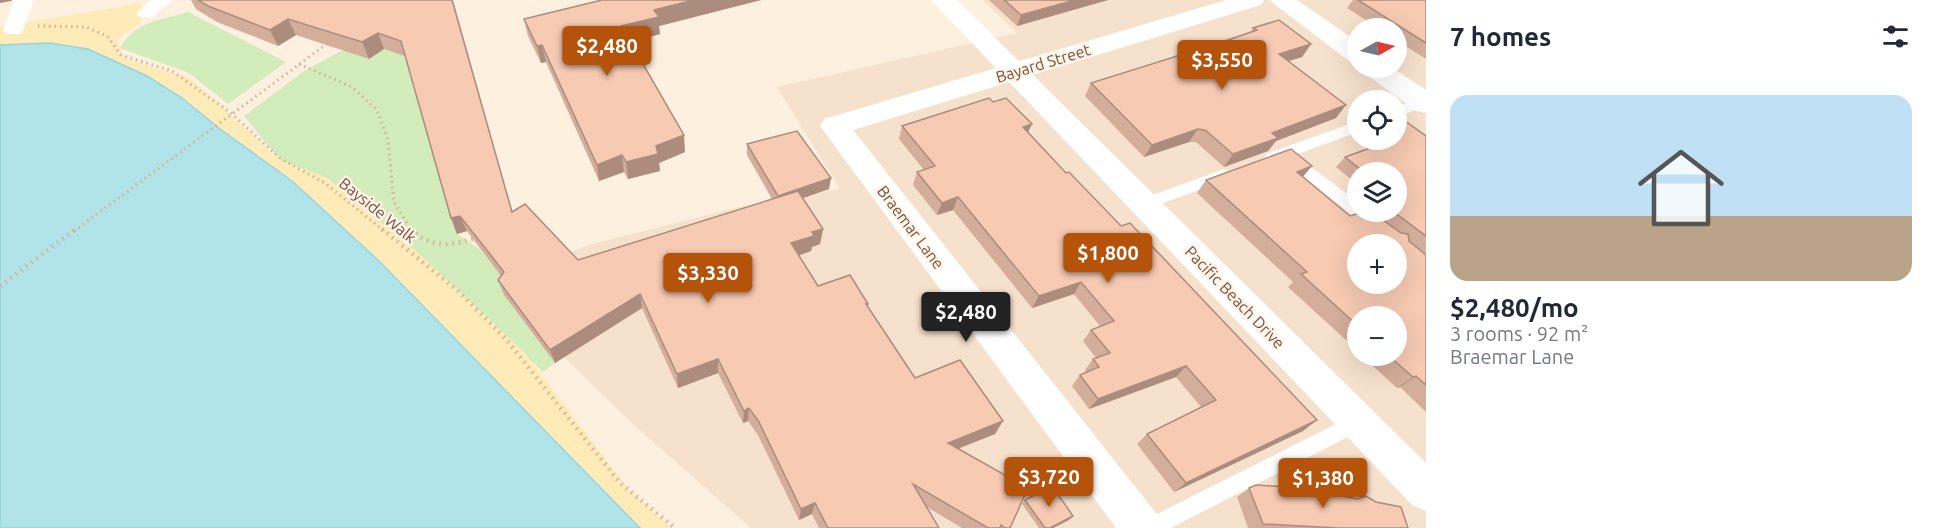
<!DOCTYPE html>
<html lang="en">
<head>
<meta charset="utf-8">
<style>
  body { margin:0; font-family:Ubuntu,sans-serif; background:#f6f6f7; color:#1f2937; height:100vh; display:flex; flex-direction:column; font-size:22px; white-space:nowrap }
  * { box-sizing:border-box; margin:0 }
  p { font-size:20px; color:#747a83 }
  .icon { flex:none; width:33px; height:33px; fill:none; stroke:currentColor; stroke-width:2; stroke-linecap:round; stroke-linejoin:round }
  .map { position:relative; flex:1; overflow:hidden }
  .details { display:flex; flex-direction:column; background:#fff; width:510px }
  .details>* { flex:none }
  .needle { width:39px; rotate:82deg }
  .fabs { position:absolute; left:1347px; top:18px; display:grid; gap:12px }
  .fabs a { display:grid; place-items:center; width:60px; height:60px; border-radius:50%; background:#fff; box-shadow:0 6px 24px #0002; font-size:30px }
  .price { position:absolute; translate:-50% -51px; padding:0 14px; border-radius:6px; background:#b45309; color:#fff; font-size:20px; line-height:39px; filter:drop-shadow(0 2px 3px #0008) }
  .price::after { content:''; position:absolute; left:50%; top:36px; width:18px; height:14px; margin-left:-9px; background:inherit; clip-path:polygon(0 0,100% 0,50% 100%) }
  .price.current { background:#222; color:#fff }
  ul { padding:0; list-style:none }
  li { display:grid; align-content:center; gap:12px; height:318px; padding:0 24px }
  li+li { border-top:2px solid #e0e1e3 }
  li span { display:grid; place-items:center; height:186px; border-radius:18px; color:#555 }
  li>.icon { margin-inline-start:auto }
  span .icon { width:108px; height:108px; fill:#fffc; stroke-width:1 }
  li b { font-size:26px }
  h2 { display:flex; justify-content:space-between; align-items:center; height:72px; padding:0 24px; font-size:26px }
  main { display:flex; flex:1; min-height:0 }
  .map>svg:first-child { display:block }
  .residential { fill:#f6e1cc; fill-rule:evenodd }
  .green { fill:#d2ecbc }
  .sand { fill:#ffebb7 }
  .water { fill:#b1e4e9; stroke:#97d4db; stroke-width:1.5 }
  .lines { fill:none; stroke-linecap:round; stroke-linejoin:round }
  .path-far1 { stroke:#daae97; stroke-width:3; stroke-dasharray:1.5 4; stroke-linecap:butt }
  .path { stroke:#daae97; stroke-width:4.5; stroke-dasharray:1.5 5; stroke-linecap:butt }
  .service { fill:#fff; fill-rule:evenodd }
  .pedestrian { fill:#fff; fill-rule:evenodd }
  .minor { fill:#fff; fill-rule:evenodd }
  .tertiary { fill:#fff; fill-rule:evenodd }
  .wall { fill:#d4ae9a }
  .shaded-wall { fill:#ac8d7d }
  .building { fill:#f6cab3; stroke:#ac8d7d; stroke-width:1.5; fill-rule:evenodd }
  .labels { text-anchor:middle; stroke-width:4.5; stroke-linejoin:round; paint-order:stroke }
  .street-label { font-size:16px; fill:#765344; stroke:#fff4e6 }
</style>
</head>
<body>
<main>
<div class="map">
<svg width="1426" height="528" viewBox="0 0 1426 528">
  <rect width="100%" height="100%" fill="#fef0de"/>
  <path class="residential" d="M983 0H1426V528H751L626 418 491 284 589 245 739 207 840 189 777 87 1017 33ZM1358 28H1396V68H1358ZM1358 100H1396V140H1358ZM1358 172H1396V212H1358ZM1358 244H1396V284H1358ZM1358 316H1396V356H1358Z"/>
  <g class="green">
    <path d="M188 12 286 62 228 104 189 73 120 48C136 20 160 21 188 12Z"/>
    <path d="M405 48 457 234 480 249 510 287 504 295 555 363 543 372 420 255 327 178 281 161 244 116 304 71 343 50 369 59 384 49 396 53Z"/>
  </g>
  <path class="sand" d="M142 3 141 23 117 39 124 58 190 78 281 161 327 178 420 255 525 353 629 490 671 528H441L0 166V27Z"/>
  <path class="water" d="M50 43 88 49 147 76 182 98 220 129 292 181 379 261 640 528H0V45Z"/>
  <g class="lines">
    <g class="path-far1">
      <path d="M38 26 86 27 107 36 121 55 172 71 231 113 281 159 325 183 384 231"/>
      <path d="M299 64 352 87 377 110 388 140 394 202 412 231"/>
      <path d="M74 231 328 43"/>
    </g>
    <g class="path">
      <path d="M382 229 458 291 506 339 620 483 675 528"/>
      <path d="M411 229C430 249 452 245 476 238"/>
      <path d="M0 286 76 229"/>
    </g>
    <g class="service">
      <path d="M1426 96V106L1396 117V107Z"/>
      <path d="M1358 121V132L1295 155 1358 202V212H1366L1364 215H1352L1282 159 1271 163 1264 158 1266 154Z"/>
      <path d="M1224 169 1232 175 1229 179 1144 210 1136 204 1139 200Z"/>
      <path d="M1358 413 1365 416 1367 422 1365 428 1171 528H1140L1143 521Z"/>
    </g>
    <g class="pedestrian">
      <path d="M14 0H34L23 30 20 34H6L3 30Z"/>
      <path d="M151 0H173L153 17H139L136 13Z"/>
    </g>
    <g class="minor">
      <path d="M1226 0H1264L1261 5 853 130 1156 513 1162 528H1116L820 126 824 119Z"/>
      <path d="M1269 0H1297L1358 42V63L1349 61Z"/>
      <path d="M1362 68H1393L1426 90V113L1416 111 1366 74Z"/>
    </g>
    <path class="tertiary" d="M931 0H957L1426 463V511L1412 505Z"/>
  </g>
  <g class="wall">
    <path d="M191 0H453L512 212 578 260 772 199 747 155V144L829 189 803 198 823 229 820 244 812 247 811 251 799 255 818 286 868 304 867 307 915 378 995 434 958 449 1010 528H962L927 507 939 528H819L812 514 799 520 758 435 748 421 743 423 718 373 678 388 642 308 555 363 504 295 498 280 501 276 467 231 457 234 451 218 405 56 384 49 369 59 296 35 278 46 217 22 196 9Z"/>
    <path d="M602 0H761L659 26 660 34 630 42 685 152 659 163 660 171 628 179 624 172 599 181 546 62 541 63 528 36 524 19Z"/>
    <path d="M989 0H1108L1017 26Z"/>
    <path d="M1353 0H1426V59L1396 40V28H1378L1347 8Z"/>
    <path d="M1253 28 1311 44 1302 57 1288 61 1336 118 1276 141 1268 151 1224 167 1196 142H1189L1144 157 1085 96 1091 83 1250 33Z"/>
    <path d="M993 102 1028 132 1066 173 1317 420 1303 431 1174 492 1137 444 1147 434 1201 407 1176 377 1089 409 1072 386 1080 375 1086 372 1085 370 1093 359 1096 358 1083 341 1091 330 1100 326 1074 294 1032 308 953 210 937 215 913 185 917 172 924 170 899 139 902 126Z"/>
    <path d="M1426 136V254L1409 241 1426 255V412L1400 387 1397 388 1362 356H1396L1358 316V351L1288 287 1293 282 1197 193 1206 180 1303 177 1350 216 1375 214 1378 212H1396V172H1358V185L1336 167 1345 157 1372 148 1361 140H1396Z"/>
    <path d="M1249 488 1408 528H1248L1237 497Z"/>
    <path d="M1025 500 1069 520 1053 528H1039L1022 504Z"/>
  </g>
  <g class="shaded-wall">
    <path d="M0 0H12L11 1 0 3Z"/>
    <path d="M694 0H761L659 26 660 34 623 43 621 26 654 10Z"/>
    <path d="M1075 0H1108L1017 26 1021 15Z"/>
    <path d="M288 19 296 35 278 46 270 30Z"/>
    <path d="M378 33 384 49 369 59 362 42Z"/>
    <path d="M1311 44 1302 57 1270 67 1279 54Z"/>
    <path d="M542 45 546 62 541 63 537 46Z"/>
    <path d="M1346 105 1336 118 1276 141 1268 151 1224 167 1233 154 1272 133Z"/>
    <path d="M1032 124 1026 137 1023 127Z"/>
    <path d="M1198 129 1189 142 1144 157 1152 145Z"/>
    <path d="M684 135 685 152 659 163 660 171 628 179 626 162 656 146Z"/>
    <path d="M622 155 624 172 599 181 597 165Z"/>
    <path d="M1312 166 1301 179 1297 172Z"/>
    <path d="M831 178 829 189 777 207 778 196Z"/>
    <path d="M958 197 953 210 937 215 942 203Z"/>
    <path d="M460 216 467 231 457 234 451 218Z"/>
    <path d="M823 229 820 244 812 247 811 251 789 259 791 243 812 232Z"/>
    <path d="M1081 282 1074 294 1032 308 1039 296Z"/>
    <path d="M640 294 642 308 555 363 550 350Z"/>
    <path d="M718 359V373L678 388 677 374Z"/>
    <path d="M1186 366 1176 377 1089 409 1098 399Z"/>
    <path d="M1416 376 1400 387 1397 388 1413 377Z"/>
    <path d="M749 408 748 421 743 423 744 411Z"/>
    <path d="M1317 420 1303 431 1174 492 1186 483Z"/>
    <path d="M1003 421 995 434 941 455 948 443Z"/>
    <path d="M815 503 812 514 799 520 801 509Z"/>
    <path d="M1073 516 1069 520 1053 528H1050Z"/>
  </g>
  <g class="building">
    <path d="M198 0H452L512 212 525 204 578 260 798 191 823 229 812 232 814 236 791 243 818 286 850 275 868 304H866L915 378 960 360 1003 421 948 443 1028 488 1010 528H1005L1001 525 1000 528H988L913 484 939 528H828L815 503 801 509 759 422 749 408 744 411 718 359 677 374 640 294 550 350 498 280 504 272 460 216 451 218 401 41 378 33 362 42 288 19 270 30 208 6Z"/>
    <path d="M602 0H694L654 10 659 17 621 26 684 135 656 146 658 154 626 162 622 155 597 165 542 45 537 46 524 19Z"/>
    <path d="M1004 0H1075L1021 15Z"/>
    <path d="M1358 0H1426V43Z"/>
    <path d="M1279 20 1311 44 1279 54 1346 105 1272 133 1278 138 1233 154 1205 130 1198 129 1152 145 1091 83 1225 41 1257 30 1253 28Z"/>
    <path d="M989 98 993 102 1006 98 1032 124 1023 127 1066 173 1069 172 1121 226 1130 223 1317 420 1186 483 1147 434 1216 400 1186 366 1098 399 1080 375 1099 367 1093 359 1110 353 1091 330 1114 321 1081 282 1039 296 958 197 942 203 917 172 935 166 902 126Z"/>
    <path d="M1396 116H1398L1426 136V236L1394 212H1396V172H1364L1345 157 1387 142 1384 140H1396Z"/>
    <path d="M797 131 831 178 778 196 747 144Z"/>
    <path d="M1291 149 1312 166 1297 172 1350 216 1362 212H1372L1401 233 1408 234 1409 241 1426 255V385L1416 376 1413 377 1389 356H1396V316H1358V326L1301 274 1307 272 1206 180ZM1358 244H1396V284H1358Z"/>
    <path d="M1256 485 1304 488 1357 499 1366 496 1376 502 1401 507 1408 528H1338L1263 524 1249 488Z"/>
    <path d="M1052 486 1073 516 1050 528H1045L1025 500Z"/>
  </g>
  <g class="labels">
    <g class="street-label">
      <text transform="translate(1043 63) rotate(-17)" y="6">Bayard Street</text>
      <text transform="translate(378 210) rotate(39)" y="6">Bayside Walk</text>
      <text transform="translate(911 227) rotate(53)" y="6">Braemar Lane</text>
      <text transform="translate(1235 297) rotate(46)" y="6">Pacific Beach Drive</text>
    </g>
  </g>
</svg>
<div class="fabs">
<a><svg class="needle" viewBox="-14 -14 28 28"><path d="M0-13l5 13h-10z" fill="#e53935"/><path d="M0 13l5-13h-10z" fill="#747a83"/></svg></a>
<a><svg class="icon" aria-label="locate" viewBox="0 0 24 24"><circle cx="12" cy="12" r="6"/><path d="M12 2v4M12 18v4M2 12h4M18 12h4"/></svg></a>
<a><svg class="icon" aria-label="layers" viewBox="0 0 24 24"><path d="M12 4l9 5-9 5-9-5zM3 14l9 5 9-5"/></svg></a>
<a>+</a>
<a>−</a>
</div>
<b class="price" style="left:607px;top:77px">$2,480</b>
<b class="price" style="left:1222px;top:91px">$3,550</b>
<b class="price" style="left:1108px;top:284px">$1,800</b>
<b class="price" style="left:708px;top:304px">$3,330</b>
<b class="price current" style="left:966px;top:343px">$2,480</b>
<b class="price" style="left:1049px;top:508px">$3,720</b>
<b class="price" style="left:1323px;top:509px">$1,380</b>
</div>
<section class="details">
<h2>7 homes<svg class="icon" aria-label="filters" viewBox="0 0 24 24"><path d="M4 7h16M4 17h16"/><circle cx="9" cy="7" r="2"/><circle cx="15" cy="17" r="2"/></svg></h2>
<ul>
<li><span style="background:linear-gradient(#bfe0f5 65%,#b9a48a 0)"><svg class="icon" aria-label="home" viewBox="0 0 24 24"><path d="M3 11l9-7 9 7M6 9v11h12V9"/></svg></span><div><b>$2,480/mo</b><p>3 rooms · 92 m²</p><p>Braemar Lane</p></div></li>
</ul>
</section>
</main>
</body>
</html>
